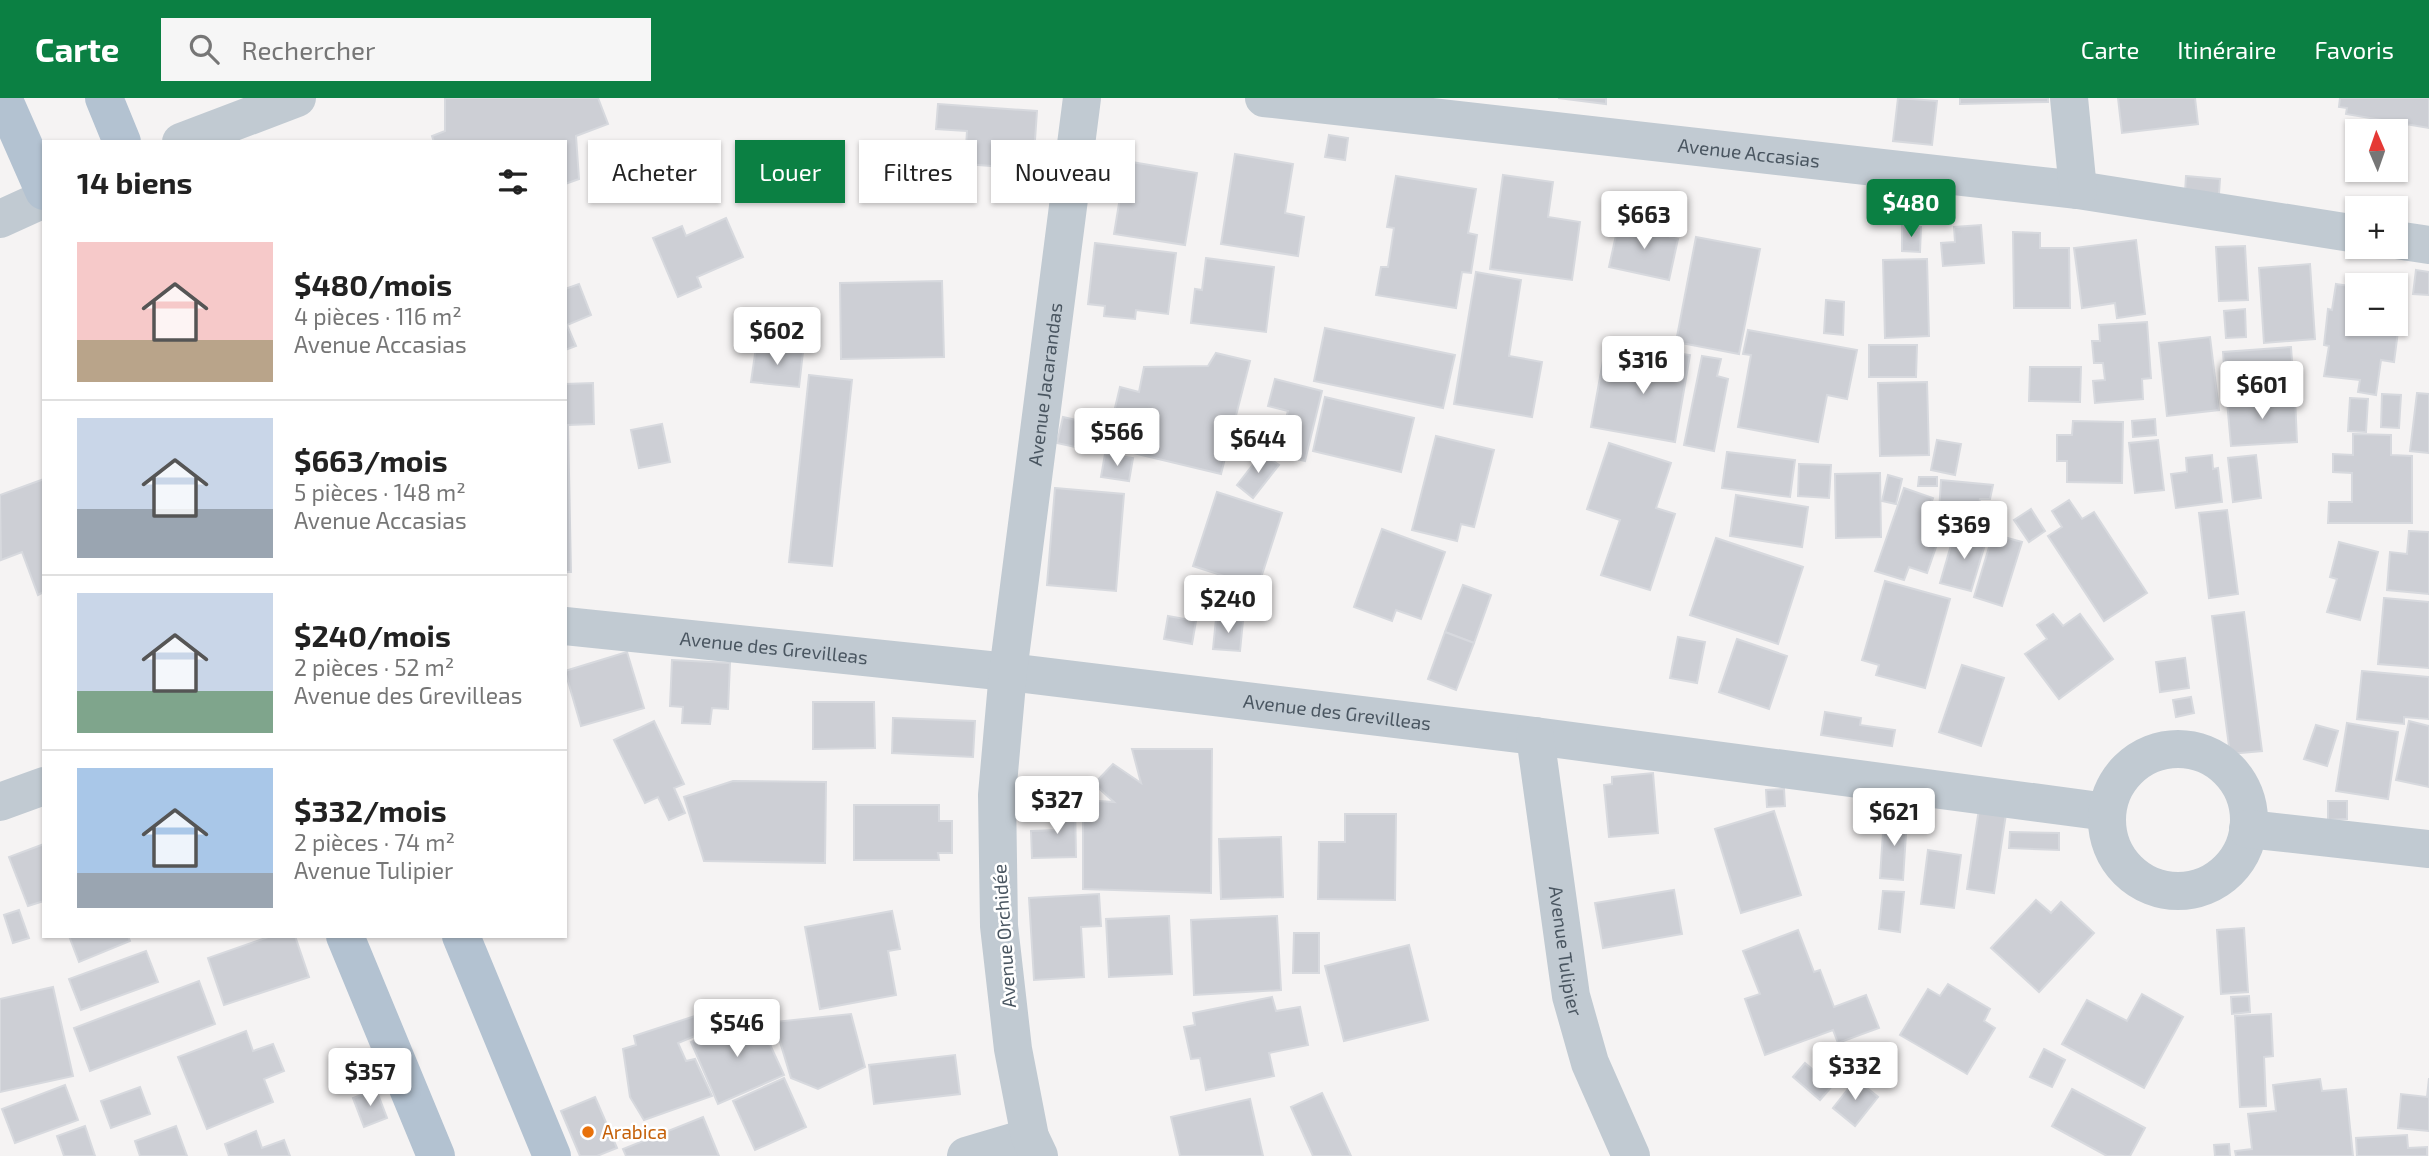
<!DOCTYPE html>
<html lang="fr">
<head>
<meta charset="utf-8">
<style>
  body { margin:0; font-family:"Exo 2",sans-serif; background:#f6f6f6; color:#222; height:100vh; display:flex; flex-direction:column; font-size:26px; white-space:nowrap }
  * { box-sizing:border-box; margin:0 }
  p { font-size:23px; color:#767676 }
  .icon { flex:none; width:38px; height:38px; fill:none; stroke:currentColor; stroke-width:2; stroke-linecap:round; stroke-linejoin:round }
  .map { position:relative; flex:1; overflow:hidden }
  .panel { position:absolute; left:42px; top:42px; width:525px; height:798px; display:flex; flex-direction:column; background:#fff; border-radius:0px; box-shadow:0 2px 5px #0004 }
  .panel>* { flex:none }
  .guide { position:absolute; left:588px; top:42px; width:665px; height:63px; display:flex; gap:14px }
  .needle { width:46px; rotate:358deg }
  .fabs { position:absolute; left:2345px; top:21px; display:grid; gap:14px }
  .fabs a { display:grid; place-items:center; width:63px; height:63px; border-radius:0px; background:#fff; box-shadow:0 2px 5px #0004; font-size:35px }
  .price { position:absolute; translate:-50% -60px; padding:0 16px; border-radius:7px; background:#fff; color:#222; font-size:23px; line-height:46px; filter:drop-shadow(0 2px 4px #0008) }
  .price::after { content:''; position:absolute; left:50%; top:42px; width:21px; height:16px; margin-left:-10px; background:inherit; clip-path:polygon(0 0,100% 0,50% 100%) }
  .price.on { background:#0b8043; color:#fff }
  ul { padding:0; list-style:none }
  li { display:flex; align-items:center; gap:21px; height:175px; padding:0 35px }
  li+li { border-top:2px solid #e0e0e0 }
  li span { display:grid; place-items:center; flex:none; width:196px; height:140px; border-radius:0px; color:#555 }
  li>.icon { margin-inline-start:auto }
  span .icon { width:84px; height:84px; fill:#fffc; stroke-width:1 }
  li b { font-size:30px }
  h2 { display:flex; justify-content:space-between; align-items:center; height:84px; padding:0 35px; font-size:30px }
  .tag { padding:0 24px; border-radius:0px; background:#fff; box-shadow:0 2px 5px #0004; font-size:24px; line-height:63px }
  .tag.on { background:#0b8043; color:#fff }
  header { display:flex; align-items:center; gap:42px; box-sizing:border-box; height:98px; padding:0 35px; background:#0b8043; color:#fff }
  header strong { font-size:33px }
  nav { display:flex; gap:38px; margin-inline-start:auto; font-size:24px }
  .search { width:490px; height:63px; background:#f6f6f6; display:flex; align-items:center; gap:18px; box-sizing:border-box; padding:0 24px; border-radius:0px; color:#767676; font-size:26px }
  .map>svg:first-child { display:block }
  .building { fill:#cdcfd5; stroke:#d7d9de; stroke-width:2 }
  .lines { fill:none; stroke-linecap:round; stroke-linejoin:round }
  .minor { stroke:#c1cad2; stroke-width:38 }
  .major { stroke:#b3c2d1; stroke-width:38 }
  .food-dot { fill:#e8710a; stroke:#fff; stroke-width:2.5 }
  .labels { text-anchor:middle; stroke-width:5; stroke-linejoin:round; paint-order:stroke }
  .street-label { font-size:19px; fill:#4a5661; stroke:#fff }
  .food-label { font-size:19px; fill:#c56008; stroke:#fff; text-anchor:start }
</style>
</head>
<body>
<header>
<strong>Carte</strong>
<div class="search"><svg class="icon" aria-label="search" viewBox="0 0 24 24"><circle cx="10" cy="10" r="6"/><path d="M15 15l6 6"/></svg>Rechercher</div>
<nav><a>Carte</a><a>Itinéraire</a><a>Favoris</a></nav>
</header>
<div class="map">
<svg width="2429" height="1058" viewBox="0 0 2429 1058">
  <rect width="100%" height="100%" fill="#f5f3f3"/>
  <g class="building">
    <path d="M445 0H598L608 26 576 38 579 81 565 86V44H434L432 38 445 33Z"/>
    <path d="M1558 0H1606V6Z"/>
    <path d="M1898 0 1937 3 1932 47 1893 43Z"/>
    <path d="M1960 0H2048V4L1960 6Z"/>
    <path d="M2118 0H2195L2198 26 2122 35Z"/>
    <path d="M2340 0H2429V30L2346 16 2347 10 2339 9Z"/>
    <path d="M938 6 1037 13 1033 71 965 66 967 33 936 31Z"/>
    <path d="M1329 37 1348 40 1345 62 1325 59Z"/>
    <path d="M1235 56 1293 66 1285 115 1304 119 1298 158 1221 146Z"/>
    <path d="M1126 63 1197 75 1185 147 1114 136Z"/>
    <path d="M1503 77 1553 84 1548 119 1580 124 1572 182 1490 171Z"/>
    <path d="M1396 78 1476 91 1468 135 1477 137 1471 175 1462 174 1456 210 1376 197 1381 169H1388L1394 130 1387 129Z"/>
    <path d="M2186 78 2220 81 2219 96 2185 94Z"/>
    <path d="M726 120 743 159 697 179 701 189 678 199 653 140 682 128 686 138Z"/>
    <path d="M1636 124 1671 132 1670 139 1678 141 1669 182 1609 169 1618 128 1634 131Z"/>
    <path d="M1981 127 1984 165 1943 168 1941 145 1955 144 1954 129Z"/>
    <path d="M1902 128 1921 129 1920 154 1902 153Z"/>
    <path d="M2013 134 2040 135V150H2069L2070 210H2014Z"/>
    <path d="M1696 139 1760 151 1739 256 1676 244Z"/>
    <path d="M2136 142 2145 216 2117 220 2115 205 2082 210 2074 150Z"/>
    <path d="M1095 145 1176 155 1168 216 1136 212 1135 221 1104 218 1105 208 1088 206Z"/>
    <path d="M2245 148 2248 202 2219 203 2216 149Z"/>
    <path d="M1206 160 1274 169 1266 234 1191 225 1195 191 1202 192Z"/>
    <path d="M1927 161 1929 238 1885 240 1883 162Z"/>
    <path d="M2310 166 2315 241 2264 245 2259 170Z"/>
    <path d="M2416 172 2429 174V197L2413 196Z"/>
    <path d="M1476 174 1521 182 1509 258 1542 264 1532 319 1454 306Z"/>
    <path d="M942 183 944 259 841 261 840 185Z"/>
    <path d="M579 186 591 217 567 227 576 248 565 252V191Z"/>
    <path d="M2336 186 2357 189V226H2396V194L2403 195 2394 264 2381 262 2376 297 2358 294 2360 282 2324 278 2329 248 2324 247 2328 211 2332 212Z"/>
    <path d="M1826 202 1844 204 1843 237 1824 235Z"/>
    <path d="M2245 211 2246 239 2226 240 2224 213Z"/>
    <path d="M2147 224 2151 280 2142 281 2143 301 2095 305 2093 283 2105 282 2103 265H2094L2092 243H2100L2099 227Z"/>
    <path d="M1325 230 1455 257 1443 310 1314 283Z"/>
    <path d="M1748 232 1857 252 1847 301 1827 297 1818 344 1738 329 1751 257 1743 256Z"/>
    <path d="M2210 239 2219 312 2167 318 2159 245Z"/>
    <path d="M1869 247H1917L1916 279H1869Z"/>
    <path d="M756 249 803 254 799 289 751 284Z"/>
    <path d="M2291 249 2294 291 2226 296 2223 254Z"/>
    <path d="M1648 251 1690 257 1675 344 1591 329 1603 263 1645 270Z"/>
    <path d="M1216 255 1250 263 1221 376 1125 353 1128 344 1108 339 1120 289 1139 294 1144 269 1208 268Z"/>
    <path d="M1702 258 1721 261 1717 278 1728 281 1714 353 1684 347Z"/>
    <path d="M2030 269H2081L2080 304 2029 303Z"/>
    <path d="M809 277 852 282 832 468 789 464Z"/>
    <path d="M1275 281 1322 293 1305 363 1276 356 1288 313 1268 308Z"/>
    <path d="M1927 284 1929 357 1880 358 1878 285Z"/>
    <path d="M593 285 594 326 568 327 571 474H565V286Z"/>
    <path d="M2417 295 2429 296V355L2410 353Z"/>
    <path d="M2382 296 2401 297 2399 330 2381 329Z"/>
    <path d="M1325 299 1414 320 1401 374 1313 353Z"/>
    <path d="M2295 299 2297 344 2231 348 2227 303Z"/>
    <path d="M2350 300 2368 301 2366 334 2348 333Z"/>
    <path d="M1063 319 1103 328 1098 354 1057 345Z"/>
    <path d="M2155 321 2156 337 2133 339 2132 323Z"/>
    <path d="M2073 323 2123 324 2122 385 2067 384V363H2057V337H2072Z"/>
    <path d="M662 326 670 364 639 370 631 332Z"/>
    <path d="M2353 336 2391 337V357L2412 358V425H2328L2329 404H2352V375L2333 374V356L2353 357Z"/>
    <path d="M1436 338 1494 352 1474 429 1461 426 1457 443 1412 432Z"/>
    <path d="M1937 342 1961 346 1955 377 1931 372Z"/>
    <path d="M2158 342 2164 392 2135 395 2129 345Z"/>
    <path d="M1609 345 1671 365 1656 410 1675 416 1650 492 1601 477 1620 422 1587 411Z"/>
    <path d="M1727 354 1795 362 1790 399 1722 390Z"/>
    <path d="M1262 355 1279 367 1253 400 1237 387Z"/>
    <path d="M1105 356 1133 360 1129 383 1101 379Z"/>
    <path d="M2212 357 2213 371 2218 370 2222 404 2176 410 2171 376 2187 374 2186 360Z"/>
    <path d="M2256 357 2261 400 2233 404 2228 360Z"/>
    <path d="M1799 366 1831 367 1829 400 1798 398Z"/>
    <path d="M1880 375 1881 439 1836 440 1835 376Z"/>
    <path d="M1888 377 1902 381 1896 406 1882 403Z"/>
    <path d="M1919 379H1937V388H1918Z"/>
    <path d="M44 381V494L38 497 22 454 1 462 0 397Z"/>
    <path d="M1941 382 1993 387 1990 401H1980L1973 433 1939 415Z"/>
    <path d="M1055 390 1124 396 1116 493 1047 487Z"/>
    <path d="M1904 390 1933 400 1925 423 1943 429 1927 475 1909 469 1904 482 1875 473Z"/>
    <path d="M1217 394 1282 415 1258 489 1193 468Z"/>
    <path d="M1736 397 1808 409 1802 449 1730 438Z"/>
    <path d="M2069 402 2082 421 2094 414 2147 495 2104 523 2048 438 2062 429 2052 413Z"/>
    <path d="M2031 411 2045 433 2029 444 2014 422Z"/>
    <path d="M2227 412 2238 496 2209 500 2199 415Z"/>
    <path d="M1382 431 1445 454 1421 521 1396 512 1392 523 1354 509Z"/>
    <path d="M1979 431 1989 433 1971 493 1940 485 1954 437 1975 443Z"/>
    <path d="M2409 433 2429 434V496L2387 492 2390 454 2407 456Z"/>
    <path d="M1993 436 2022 444 2002 508 1974 499Z"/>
    <path d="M1716 440 1803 469 1778 546 1690 517Z"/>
    <path d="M2339 444 2378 454 2360 522 2327 514 2337 481 2330 479Z"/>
    <path d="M1208 483 1224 488 1216 513 1201 509Z"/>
    <path d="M1885 483 1950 501 1925 590 1876 577 1879 567 1862 562Z"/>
    <path d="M1463 487 1491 497 1474 545 1445 534Z"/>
    <path d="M2384 500 2429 504V570L2378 566Z"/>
    <path d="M2244 514 2262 653 2230 656 2212 518Z"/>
    <path d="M2053 516 2063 528 2080 516 2113 561 2059 601 2025 556 2047 541 2037 527Z"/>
    <path d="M1168 518 1196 523 1192 546 1164 541Z"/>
    <path d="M1216 521 1243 523 1240 553 1213 551Z"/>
    <path d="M1445 534 1474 545 1456 592 1428 581Z"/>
    <path d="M1678 539 1705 544 1697 585 1670 580Z"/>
    <path d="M1737 541 1787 558 1769 611 1719 594Z"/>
    <path d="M627 554 644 610 581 628 565 573Z"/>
    <path d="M2185 560 2189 590 2160 594 2156 564Z"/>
    <path d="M672 562 730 565 728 611 712 610 710 626 682 625 683 609 670 608Z"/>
    <path d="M1962 567 2004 580 1981 648 1939 634Z"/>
    <path d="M2362 573 2429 579V621L2404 619V626L2357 621Z"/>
    <path d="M2191 599 2194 615 2176 619 2173 602Z"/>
    <path d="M813 604H874L875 650 813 651Z"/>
    <path d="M1825 614 1861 620 1860 627 1895 632 1892 648 1821 637Z"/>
    <path d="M893 620 975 623 973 659 892 655Z"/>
    <path d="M654 623 684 686 674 690 685 715 669 722 658 699 645 705 614 642Z"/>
    <path d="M2409 623 2429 628V689L2396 682Z"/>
    <path d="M2347 625 2398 634 2388 701 2336 693Z"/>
    <path d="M2316 627 2338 633 2327 668 2304 661Z"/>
    <path d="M1132 651H1212L1211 795 1083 791V702L1114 704 1094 686 1113 666 1141 685Z"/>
    <path d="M1653 675 1658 735 1609 739 1604 687 1612 686V679Z"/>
    <path d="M733 683 826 684 825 765 704 763 684 699Z"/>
    <path d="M1784 691 1785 708 1767 709 1766 692Z"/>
    <path d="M2328 703H2347V721L2328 722Z"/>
    <path d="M1075 704 1076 759 1032 760 1031 733 1057 732 1056 705Z"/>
    <path d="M854 707H939V723H952V755H938L939 762H854Z"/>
    <path d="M1979 711 2006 716 1994 795 1967 791Z"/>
    <path d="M1774 713 1801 797 1741 815 1715 731Z"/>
    <path d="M1345 716H1396L1395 802 1318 801 1319 744H1345Z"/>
    <path d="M1884 719 1907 720 1903 782 1880 780Z"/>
    <path d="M2010 734 2059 735V752L2009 750Z"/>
    <path d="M1281 739 1283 799 1221 801 1219 741Z"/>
    <path d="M44 746V803L28 808 9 759Z"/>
    <path d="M1928 752 1961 757 1954 810 1921 806Z"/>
    <path d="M1674 792 1682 836 1603 850 1595 805Z"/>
    <path d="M1883 793 1904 794 1900 834 1879 831Z"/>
    <path d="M1099 796 1101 828 1081 829 1084 879 1034 882 1029 800Z"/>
    <path d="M2036 802 2051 815 2061 804 2094 835 2039 894 1991 850Z"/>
    <path d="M19 812 29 840 13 845 4 817Z"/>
    <path d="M892 813 900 851 888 853 896 897 820 911 805 829Z"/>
    <path d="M1169 818 1172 876 1109 879 1106 821Z"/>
    <path d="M1277 818 1281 892 1194 897 1191 822Z"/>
    <path d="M2244 830 2248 894 2221 896 2217 832Z"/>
    <path d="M1798 832 1814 874 1820 872 1834 909 1866 897 1879 930 1838 945 1833 932 1765 957 1745 901 1760 896 1743 853Z"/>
    <path d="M1294 835H1319V875H1293Z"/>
    <path d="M69 838H128L130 843 79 864Z"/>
    <path d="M271 838H295L309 879 224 907 208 860Z"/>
    <path d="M1409 847 1428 922 1344 943 1325 868Z"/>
    <path d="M146 853 158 884 81 912 69 881Z"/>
    <path d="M199 883 215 926 90 973 74 930Z"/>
    <path d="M1948 886 1990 911 1984 923 1995 930 1967 976 1900 937 1928 891 1940 898Z"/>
    <path d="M53 889 73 978 0 994V901Z"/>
    <path d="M2142 896 2183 919 2144 990 2062 946 2087 902 2127 923Z"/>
    <path d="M2249 898 2250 914 2232 916 2231 899Z"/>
    <path d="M1272 899 1276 913 1300 909 1308 947 1269 955 1274 978 1206 992 1200 960 1191 961 1184 929 1195 927 1193 915Z"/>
    <path d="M756 916 784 977 718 1006 691 944Z"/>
    <path d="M851 916 865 969 818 991 791 980 774 924Z"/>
    <path d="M2271 916 2273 958 2264 959 2266 1008 2240 1009 2235 918Z"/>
    <path d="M698 917 705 934 678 945 686 963 695 961 712 998 644 1022 630 999 623 951 636 947 634 938Z"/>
    <path d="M246 933 253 953 273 946 284 973 264 981 273 1004 207 1031 178 959Z"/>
    <path d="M2044 951 2065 962 2052 989 2030 979Z"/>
    <path d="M955 957 960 996 874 1006 869 967Z"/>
    <path d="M1805 965 1832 988 1820 1002 1793 979Z"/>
    <path d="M784 980 806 1029 755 1052 733 1003Z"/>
    <path d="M2429 980V1033L2398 1030 2401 996 2427 999Z"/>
    <path d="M1856 981 1878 999 1855 1028 1833 1010Z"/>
    <path d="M2320 981 2322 993 2346 991 2353 1058H2236L2235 1053 2252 1051 2248 1016 2276 1013 2273 987Z"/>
    <path d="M65 987 78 1022 15 1045 2 1011Z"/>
    <path d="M140 989 150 1016 111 1030 101 1003Z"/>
    <path d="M376 991 387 1020 364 1029 353 1000Z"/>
    <path d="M2072 991 2145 1030 2130 1058H2107L2052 1028Z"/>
    <path d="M1322 995 1351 1058H1313L1291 1009Z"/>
    <path d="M595 999 617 1050 597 1058H580L561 1013Z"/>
    <path d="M1250 1001 1263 1058H1180L1171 1019Z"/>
    <path d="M703 1019 719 1058H626L623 1051Z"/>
    <path d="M85 1028 95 1058H64L57 1038Z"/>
    <path d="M176 1028 187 1058H140L135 1043Z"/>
    <path d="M256 1033 262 1050 284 1042 290 1058H229L225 1046Z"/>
    <path d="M2407 1037 2408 1050 2427 1049V1058H2357L2356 1040Z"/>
    <path d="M2229 1046 2230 1058H2215L2214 1047Z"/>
  </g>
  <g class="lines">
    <g class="minor">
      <path id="s1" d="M1264 0 2078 92 2357 136"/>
      <path d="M2069 0 2078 92"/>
      <path d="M181 44 297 0"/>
      <path d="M0 121 44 101"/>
      <path d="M2396 142 2429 147"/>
      <path id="s2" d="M565 528 1008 574 1535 638 2107 714"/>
      <path id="s3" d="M1535 638 1571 898 1590 965 1631 1058"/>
      <circle cx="2178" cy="722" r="71"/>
      <path d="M0 704 44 688"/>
      <path d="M2248 731 2429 751"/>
      <path d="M966 1058 1030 1039"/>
      <path id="s4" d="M1039 1058 1030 1039 1013 951 999 828 997 697 1008 574 1082 0"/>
    </g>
    <g class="major">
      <path d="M3 0 44 93"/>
      <path d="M104 0 122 44"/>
      <path d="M345 838 436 1058"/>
      <path d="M461 838 552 1058"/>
    </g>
  </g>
  <circle class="food-dot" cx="588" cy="1034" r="7"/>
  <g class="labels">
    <g class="street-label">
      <text dy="7" stroke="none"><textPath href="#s1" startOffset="488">Avenue Accasias</textPath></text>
      <text dy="7" stroke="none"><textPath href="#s4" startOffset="779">Avenue Jacarandas</textPath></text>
      <text dy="7" stroke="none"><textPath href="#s2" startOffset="210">Avenue des Grevilleas</textPath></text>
      <text dy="7" stroke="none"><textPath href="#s2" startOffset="777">Avenue des Grevilleas</textPath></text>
      <text transform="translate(1004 838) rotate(-94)" y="7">Avenue Orchidée</text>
      <text dy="7" stroke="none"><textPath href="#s3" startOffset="217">Avenue Tulipier</textPath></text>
    </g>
    <g class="food-label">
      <text x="602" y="1041">Arabica</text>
    </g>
  </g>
</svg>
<div class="fabs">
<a><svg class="needle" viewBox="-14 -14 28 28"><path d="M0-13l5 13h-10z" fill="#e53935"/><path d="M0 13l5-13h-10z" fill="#767676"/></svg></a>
<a>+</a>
<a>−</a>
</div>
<b class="price on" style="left:1911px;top:141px">$480</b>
<b class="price" style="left:1644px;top:153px">$663</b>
<b class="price" style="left:777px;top:269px">$602</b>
<b class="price" style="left:1643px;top:298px">$316</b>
<b class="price" style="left:2262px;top:323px">$601</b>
<b class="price" style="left:1117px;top:370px">$566</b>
<b class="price" style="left:1258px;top:377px">$644</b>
<b class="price" style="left:1964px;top:463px">$369</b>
<b class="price" style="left:1228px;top:537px">$240</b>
<b class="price" style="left:1057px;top:738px">$327</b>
<b class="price" style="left:1894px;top:750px">$621</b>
<b class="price" style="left:737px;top:961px">$546</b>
<b class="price" style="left:1855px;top:1004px">$332</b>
<b class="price" style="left:370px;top:1010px">$357</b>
<div class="guide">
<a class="tag">Acheter</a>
<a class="tag on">Louer</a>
<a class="tag">Filtres</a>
<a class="tag">Nouveau</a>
</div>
<section class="panel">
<h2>14 biens<svg class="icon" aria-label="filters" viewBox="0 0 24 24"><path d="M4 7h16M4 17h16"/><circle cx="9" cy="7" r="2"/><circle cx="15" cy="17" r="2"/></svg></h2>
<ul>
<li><span style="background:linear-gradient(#f6c9c9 70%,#b9a48a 0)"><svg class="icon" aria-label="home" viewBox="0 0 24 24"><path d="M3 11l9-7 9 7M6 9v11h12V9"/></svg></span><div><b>$480/mois</b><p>4 pièces · 116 m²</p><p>Avenue Accasias</p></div></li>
<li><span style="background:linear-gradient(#c9d6e8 65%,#9aa5b1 0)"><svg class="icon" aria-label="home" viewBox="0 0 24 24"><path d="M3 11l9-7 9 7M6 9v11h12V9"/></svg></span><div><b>$663/mois</b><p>5 pièces · 148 m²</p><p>Avenue Accasias</p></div></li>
<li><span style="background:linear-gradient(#c9d6e8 70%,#7fa58c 0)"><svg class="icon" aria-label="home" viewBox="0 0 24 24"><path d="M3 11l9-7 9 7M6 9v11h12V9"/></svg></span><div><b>$240/mois</b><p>2 pièces · 52 m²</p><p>Avenue des Grevilleas</p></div></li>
<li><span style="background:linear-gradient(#a9c7e8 75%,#9aa5b1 0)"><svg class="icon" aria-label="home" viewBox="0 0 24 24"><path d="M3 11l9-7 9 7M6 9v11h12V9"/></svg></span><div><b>$332/mois</b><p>2 pièces · 74 m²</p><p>Avenue Tulipier</p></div></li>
</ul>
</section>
</div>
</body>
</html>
